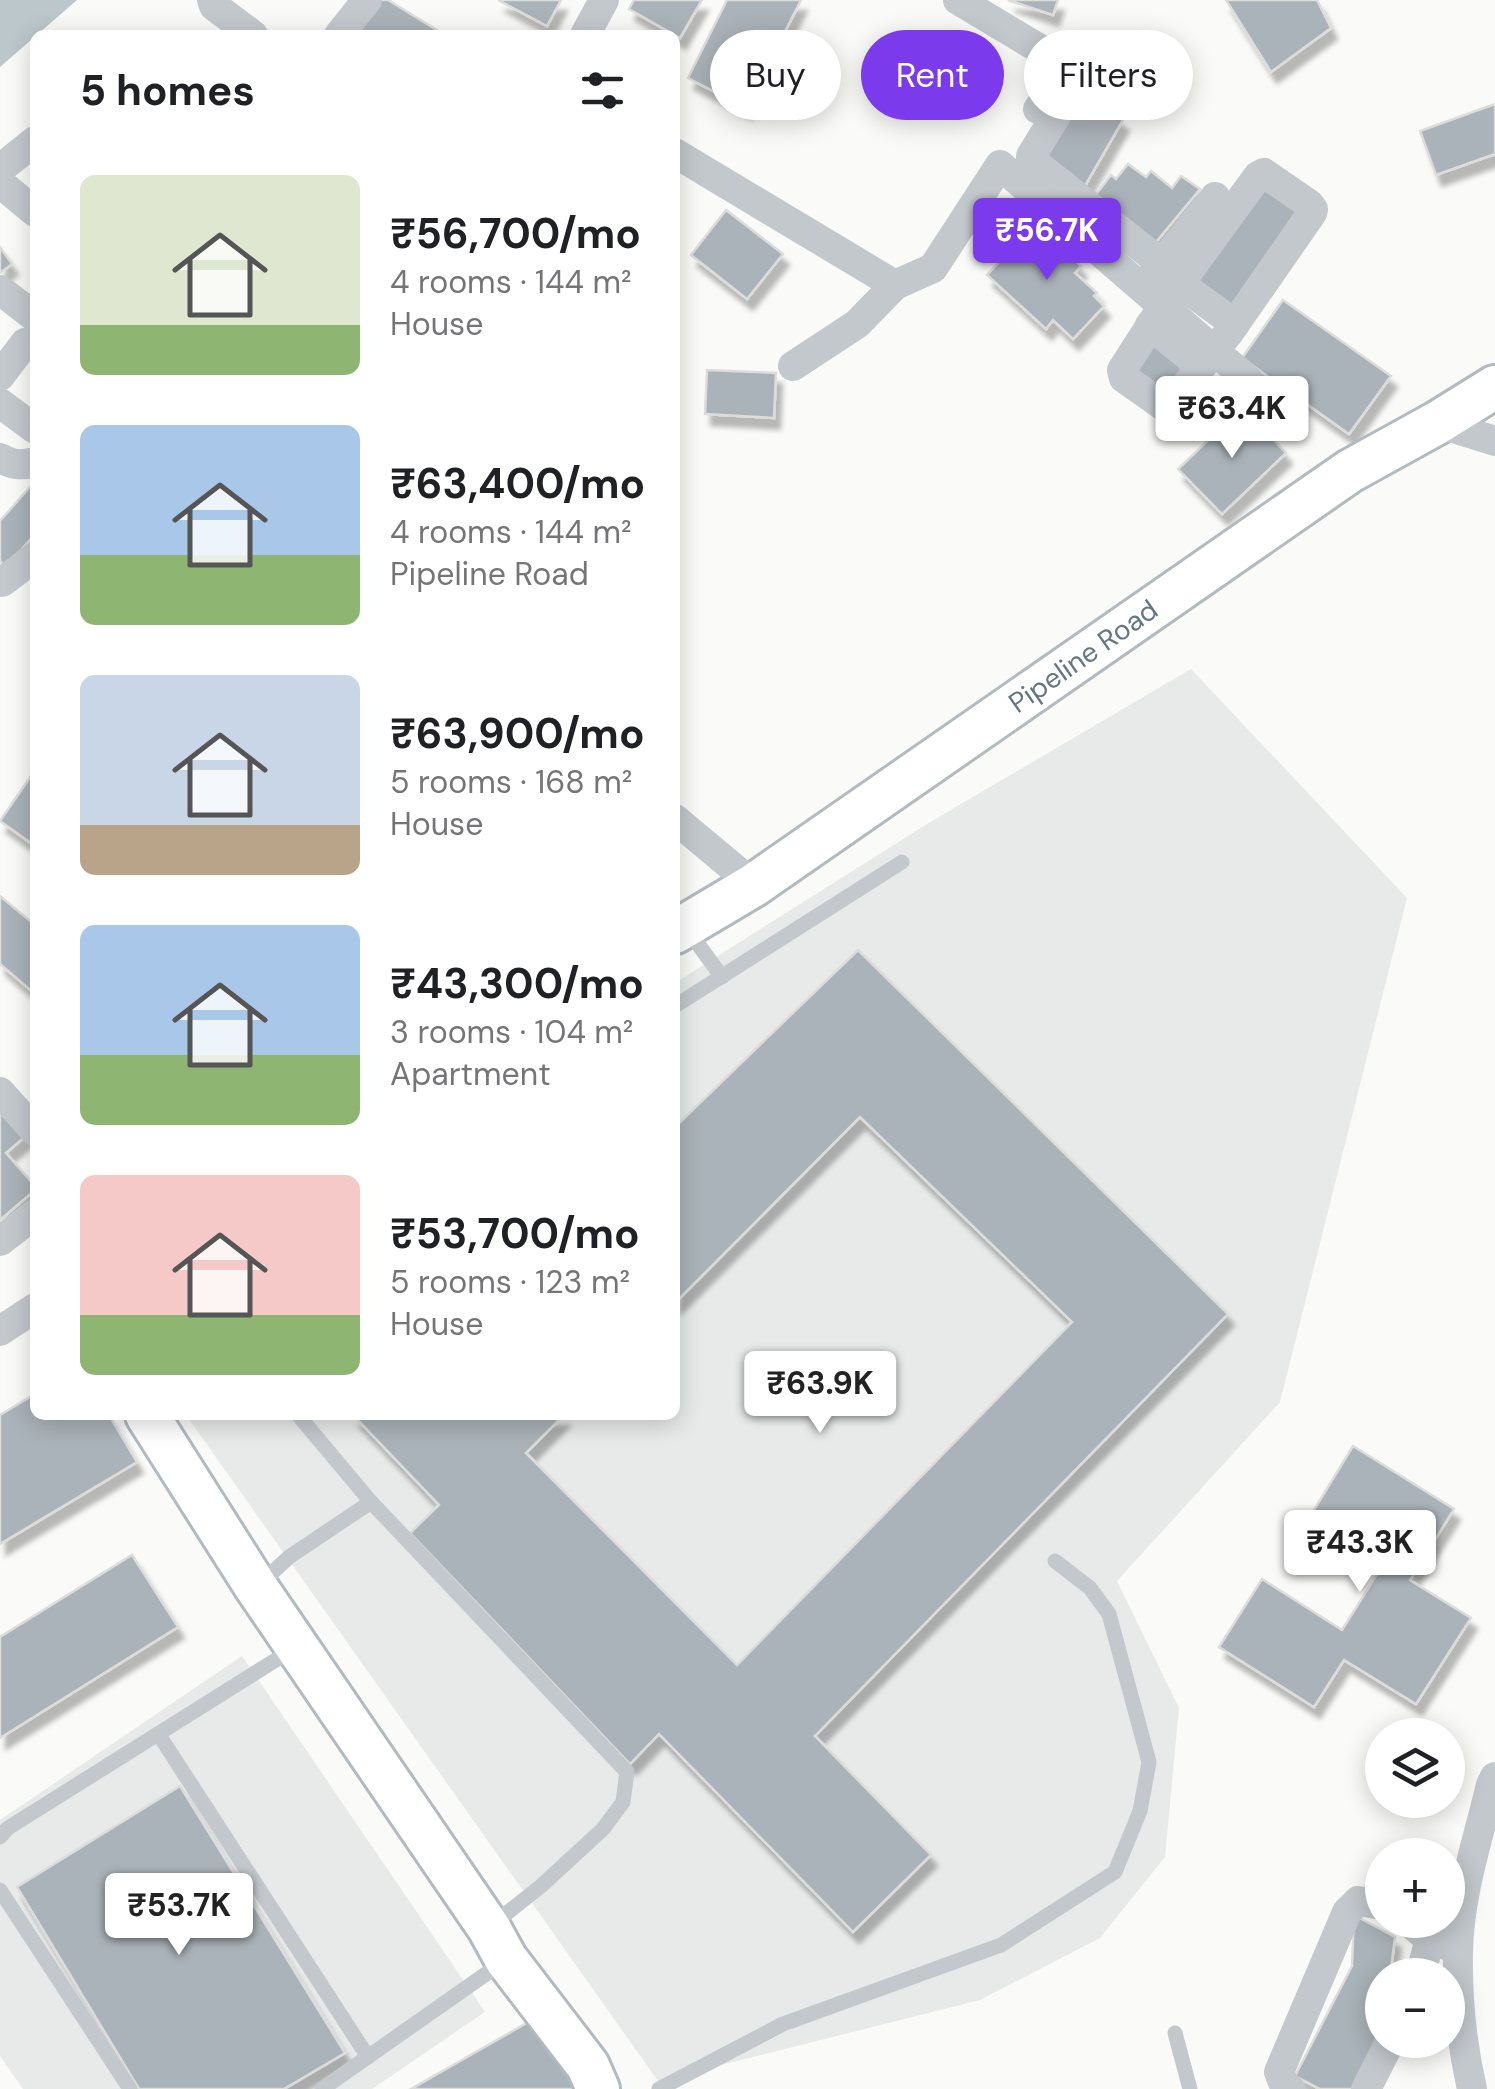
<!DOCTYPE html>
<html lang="en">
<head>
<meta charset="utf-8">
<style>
  body { margin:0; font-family:"DM Sans",sans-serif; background:#f6f6f6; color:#202124; height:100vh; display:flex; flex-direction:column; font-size:38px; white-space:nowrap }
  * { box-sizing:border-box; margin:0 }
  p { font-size:32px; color:#757577 }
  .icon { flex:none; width:55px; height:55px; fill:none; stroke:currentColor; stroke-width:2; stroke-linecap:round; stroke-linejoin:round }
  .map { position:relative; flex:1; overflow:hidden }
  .panel { position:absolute; left:30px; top:30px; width:650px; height:1390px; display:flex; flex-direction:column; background:#fff; border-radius:15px; box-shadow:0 5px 25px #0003 }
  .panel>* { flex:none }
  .banner { position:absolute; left:710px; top:30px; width:635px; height:90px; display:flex; gap:20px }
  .fabs { position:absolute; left:1365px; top:1718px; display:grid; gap:20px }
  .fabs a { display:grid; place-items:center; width:100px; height:100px; border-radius:50%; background:#fff; box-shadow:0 5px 25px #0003; font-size:50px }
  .price { position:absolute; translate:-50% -85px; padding:0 22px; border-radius:10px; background:#fff; color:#222; font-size:32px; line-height:65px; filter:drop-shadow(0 2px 5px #0008) }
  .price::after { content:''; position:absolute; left:50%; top:60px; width:30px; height:22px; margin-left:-15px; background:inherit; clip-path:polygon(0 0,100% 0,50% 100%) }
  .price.on { background:#7c3aed; color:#fff }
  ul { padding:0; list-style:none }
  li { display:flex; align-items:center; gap:30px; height:250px; padding:0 50px }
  li span { display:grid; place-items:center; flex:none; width:280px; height:200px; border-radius:15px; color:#555 }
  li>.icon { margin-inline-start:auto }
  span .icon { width:120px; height:120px; fill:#fffc; stroke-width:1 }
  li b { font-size:42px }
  h2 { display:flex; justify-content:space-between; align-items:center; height:120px; padding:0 50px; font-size:42px }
  .pill { padding:0 35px; border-radius:45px; background:#fff; box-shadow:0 5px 25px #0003; font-size:35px; line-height:90px }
  .pill.on { background:#7c3aed; color:#fff }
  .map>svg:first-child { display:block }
  .built { fill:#e8e9e9 }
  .water { fill:#bbc7cb }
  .building { fill:#aab3b9; stroke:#dcdcda; stroke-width:2.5; filter:url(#shadow) }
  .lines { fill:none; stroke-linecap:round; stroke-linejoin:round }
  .secondary-casing { stroke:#b3babf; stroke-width:48 }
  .lane { stroke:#c3c8cc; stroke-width:15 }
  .street { stroke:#c3c8cc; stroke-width:30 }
  .secondary { stroke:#fff; stroke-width:42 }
  .labels { text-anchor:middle; stroke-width:10; stroke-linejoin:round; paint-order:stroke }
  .street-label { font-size:28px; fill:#657683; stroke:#fff }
</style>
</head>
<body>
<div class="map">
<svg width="1495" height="2089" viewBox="0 0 1495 2089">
  <defs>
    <filter id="shadow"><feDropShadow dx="6" dy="11" stdDeviation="2.5" flood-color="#0004"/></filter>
  </defs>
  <rect width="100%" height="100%" fill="#fafaf8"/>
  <g class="built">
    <path d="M1191 669 1407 898 1280 1402 1117 1581 1179 1708 1165 1857 1100 1938 980 2000 658 2081 186 1415H675V983L927 824Z"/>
    <path d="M242 1656 485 2012 372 2089H23L0 2056V1820Z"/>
  </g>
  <path class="water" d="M0 0H77L0 67Z"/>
  <g class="building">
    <path d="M378 0H388L445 35H356Z"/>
    <path d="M498 0H561L547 26Z"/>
    <path d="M634 0H702L680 38 629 9Z"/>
    <path d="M727 0H801L746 108 688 78Z"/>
    <path d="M1008 0H1058L1053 15Z"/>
    <path d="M1226 0H1317L1331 28 1271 72Z"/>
    <path d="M1079 92 1123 120 1082 191 1039 163Z"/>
    <path d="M1495 104V154L1436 175 1420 131Z"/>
    <path d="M1128 164 1146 177 1151 171 1172 188 1181 176 1200 189 1151 248 1093 198 1111 175 1116 179Z"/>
    <path d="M1265 178 1309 209 1232 317 1189 287Z"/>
    <path d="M726 210 783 254 747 299 691 255Z"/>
    <path d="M1035 224 1081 266 1075 273 1097 293 1094 296 1104 306 1073 339 1053 320 1046 329 987 275Z"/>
    <path d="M0 247 12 264 0 273Z"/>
    <path d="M1283 300 1391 376 1349 434 1242 358Z"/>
    <path d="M1153 339 1187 363 1166 393 1132 369Z"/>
    <path d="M707 370 776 373 774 418 705 414Z"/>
    <path d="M1243 407 1286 453 1222 514 1178 469Z"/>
    <path d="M35 481V534L6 567 0 561V521Z"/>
    <path d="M35 770V846L0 821Z"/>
    <path d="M0 896 35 925V994L0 964Z"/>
    <path d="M858 950 1228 1314 815 1736 931 1855 853 1932 659 1734 630 1764 410 1533 439 1505 353 1415H564L526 1453 737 1665 1072 1322 860 1117 675 1303V1127Z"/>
    <path d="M0 1104 27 1135 6 1153 35 1186V1190L0 1220Z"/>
    <path d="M35 1394V1415H109L137 1462 0 1544V1415Z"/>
    <path d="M1353 1446 1454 1509 1410 1580 1471 1618 1416 1704 1344 1660 1314 1707 1219 1647 1262 1579 1342 1630 1383 1565 1309 1518Z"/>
    <path d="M132 1555 178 1627 0 1738V1637Z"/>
    <path d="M180 1786 345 2053 284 2089H139L17 1887Z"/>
    <path d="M1354 1915 1395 1937 1391 1969 1394 1975H1382V2027L1353 2089H1320L1295 2076 1352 1966Z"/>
    <path d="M539 2016 581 2089H411Z"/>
  </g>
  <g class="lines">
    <defs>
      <g id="secondary">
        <path d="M675 932 754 885 1350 471 1437 423 1495 387"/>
        <path d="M147 1415 256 1587 489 1928 506 1959 588 2066 598 2089"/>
      </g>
    </defs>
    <use href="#secondary" class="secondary-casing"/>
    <g class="lane">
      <path d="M687 929 722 977"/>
      <path d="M675 1006 902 862"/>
      <path d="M298 1415 371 1502"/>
      <path d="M259 1585 289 1557 371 1502 627 1772 623 1802 603 1829 541 1886 492 1925"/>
      <path d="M159 1735 368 2057"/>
      <path d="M0 1837 8 1828 295 1648"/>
      <path d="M0 1890 130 2089"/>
      <path d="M1175 2033 1190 2089"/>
      <path d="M322 2089 503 1962"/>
      <path d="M659 2089 783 2024 1001 1945 1115 1872 1140 1811 1149 1762 1109 1614 1090 1588 1055 1561"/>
    </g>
    <g class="street">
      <path d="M212 0 214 6 253 35"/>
      <path d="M958 0 1050 55C1063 81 1054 88 1038 109"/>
      <path d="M339 35 367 0"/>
      <path d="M585 35 604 0"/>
      <path d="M1096 51 1031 156V160L1161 263"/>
      <path d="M675 153 895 285 933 268 1000 165 1248 380"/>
      <path d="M0 169 35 141"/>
      <path d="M1264 173 1309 204 1313 209 1312 213 1230 331 1172 403 1165 407 1124 378 1122 370 1163 306 1258 176Z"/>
      <path d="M0 183 35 212"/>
      <path d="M1151 277 1215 197"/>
      <path d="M1179 283 1235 324"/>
      <path d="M0 290 35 317"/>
      <path d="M1150 325 1200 366"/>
      <path d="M793 366 857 324 895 285"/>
      <path d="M0 376 25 343H35"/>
      <path d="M0 403 35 429"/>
      <path d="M1437 423 1495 441"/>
      <path d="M0 458C13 465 21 466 35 462"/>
      <path d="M2 582 35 557"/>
      <path d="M675 819 754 885"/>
      <path d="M0 1092 35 1131"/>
      <path d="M0 1241 35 1214"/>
      <path d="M0 1331 35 1308"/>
      <path d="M1407 1920 1430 1940 1458 1949"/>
      <path d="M1420 1975 1430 1940"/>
      <path d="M1290 2089 1285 2087 1279 2072 1347 1912 1358 1901 1382 1905"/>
      <path d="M1366 2089 1391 2040"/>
      <path d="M1472 2089C1462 2045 1457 1997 1458 1951 1459 1895 1478 1839 1491 1785L1495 1777"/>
    </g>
    <use href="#secondary" class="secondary"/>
  </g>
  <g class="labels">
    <g class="street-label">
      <text transform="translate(1083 656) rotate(-35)" y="10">Pipeline Road</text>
    </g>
  </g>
</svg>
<div class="fabs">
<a><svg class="icon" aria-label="layers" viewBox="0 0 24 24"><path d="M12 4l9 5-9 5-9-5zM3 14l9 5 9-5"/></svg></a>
<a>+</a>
<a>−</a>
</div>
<b class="price on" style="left:1047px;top:283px">₹56.7K</b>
<b class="price" style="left:1232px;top:461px">₹63.4K</b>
<b class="price" style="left:820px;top:1436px">₹63.9K</b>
<b class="price" style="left:1360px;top:1595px">₹43.3K</b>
<b class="price" style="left:179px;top:1958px">₹53.7K</b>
<div class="banner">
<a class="pill">Buy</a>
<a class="pill on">Rent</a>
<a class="pill">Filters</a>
</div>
<section class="panel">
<h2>5 homes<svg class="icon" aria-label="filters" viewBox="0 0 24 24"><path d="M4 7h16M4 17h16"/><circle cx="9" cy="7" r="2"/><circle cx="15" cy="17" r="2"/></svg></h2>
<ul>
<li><span style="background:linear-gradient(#dfe7d0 75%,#8fb573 0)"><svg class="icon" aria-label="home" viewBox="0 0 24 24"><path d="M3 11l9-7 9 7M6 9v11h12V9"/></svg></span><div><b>₹56,700/mo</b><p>4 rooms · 144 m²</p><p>House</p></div></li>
<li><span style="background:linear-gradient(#a9c7e8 65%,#8fb573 0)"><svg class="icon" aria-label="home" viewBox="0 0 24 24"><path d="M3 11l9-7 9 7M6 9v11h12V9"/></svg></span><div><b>₹63,400/mo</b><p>4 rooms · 144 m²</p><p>Pipeline Road</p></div></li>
<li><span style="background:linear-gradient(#c9d6e8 75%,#b9a48a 0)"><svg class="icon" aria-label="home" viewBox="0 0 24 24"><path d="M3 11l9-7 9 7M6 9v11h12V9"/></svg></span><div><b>₹63,900/mo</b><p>5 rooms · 168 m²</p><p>House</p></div></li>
<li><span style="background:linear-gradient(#a9c7e8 65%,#8fb573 0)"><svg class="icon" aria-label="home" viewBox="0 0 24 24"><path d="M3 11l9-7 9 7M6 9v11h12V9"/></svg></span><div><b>₹43,300/mo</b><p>3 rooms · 104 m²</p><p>Apartment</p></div></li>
<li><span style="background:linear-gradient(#f6c9c9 70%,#8fb573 0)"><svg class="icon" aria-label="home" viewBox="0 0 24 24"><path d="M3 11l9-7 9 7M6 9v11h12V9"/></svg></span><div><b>₹53,700/mo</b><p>5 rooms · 123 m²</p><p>House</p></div></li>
</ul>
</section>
</div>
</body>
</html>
